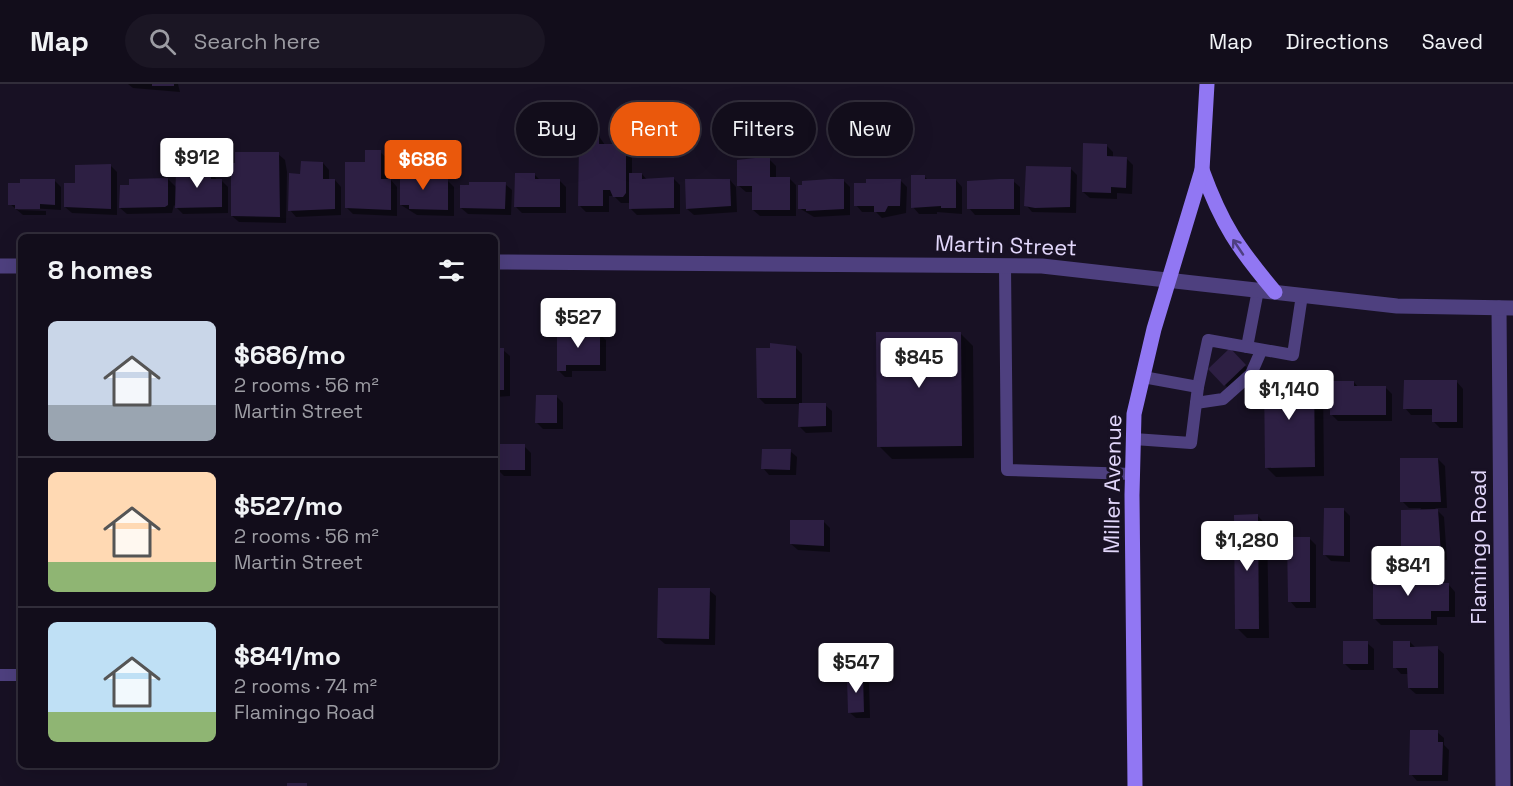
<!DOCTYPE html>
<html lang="en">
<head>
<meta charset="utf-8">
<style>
  body { margin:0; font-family:"Space Grotesk",sans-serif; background:#1b1624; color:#f1f3f6; height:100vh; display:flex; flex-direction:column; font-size:22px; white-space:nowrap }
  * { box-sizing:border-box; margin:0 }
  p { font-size:20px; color:#9c9ca3 }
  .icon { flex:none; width:33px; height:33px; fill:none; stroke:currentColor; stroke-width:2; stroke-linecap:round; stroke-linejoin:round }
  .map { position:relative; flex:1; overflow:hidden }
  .details { position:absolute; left:18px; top:150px; width:480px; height:534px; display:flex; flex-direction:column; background:#120d1b; border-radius:9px; box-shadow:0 6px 24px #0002,0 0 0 2px #312d3a }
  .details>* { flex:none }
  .top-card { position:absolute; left:516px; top:18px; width:570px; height:54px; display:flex; gap:12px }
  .price { position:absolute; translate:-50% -51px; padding:0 14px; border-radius:6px; background:#fff; color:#222; font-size:20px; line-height:39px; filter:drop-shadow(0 2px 3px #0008) }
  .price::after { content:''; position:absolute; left:50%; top:36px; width:18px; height:14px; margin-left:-9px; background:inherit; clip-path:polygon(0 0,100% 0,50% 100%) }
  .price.active { background:#ea580c; color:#fff }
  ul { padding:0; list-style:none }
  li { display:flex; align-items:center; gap:18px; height:150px; padding:0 30px }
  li+li { border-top:2px solid #312d3a }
  li span { display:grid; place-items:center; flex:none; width:168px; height:120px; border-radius:9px; color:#555 }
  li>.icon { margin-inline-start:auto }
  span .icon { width:72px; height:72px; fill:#fffc; stroke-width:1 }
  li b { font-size:26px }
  h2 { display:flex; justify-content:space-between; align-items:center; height:72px; padding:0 30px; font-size:26px }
  .pill { padding:0 21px; border-radius:27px; background:#120d1b; box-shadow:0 6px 24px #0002,0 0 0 2px #312d3a; font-size:21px; line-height:54px }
  .pill.active { background:#ea580c; color:#fff }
  header { display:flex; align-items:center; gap:36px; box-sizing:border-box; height:84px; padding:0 30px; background:#120d1b; border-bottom:2px solid #312d3a }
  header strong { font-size:28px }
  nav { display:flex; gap:33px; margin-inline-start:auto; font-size:21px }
  .search { width:420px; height:54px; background:#1b1624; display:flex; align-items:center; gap:15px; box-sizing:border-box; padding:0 21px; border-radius:33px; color:#9c9ca3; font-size:22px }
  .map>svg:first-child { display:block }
  .shadow { fill:#0007 }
  .building { fill:#2d1f43 }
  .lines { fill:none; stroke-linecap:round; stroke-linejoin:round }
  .service { stroke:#4e407f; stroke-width:12 }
  .minor { stroke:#4e407f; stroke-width:15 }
  .tertiary { stroke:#4e407f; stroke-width:15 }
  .secondary { stroke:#9177f3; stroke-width:15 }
  .oneway { stroke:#4e3f81 }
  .labels { text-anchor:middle; stroke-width:6; stroke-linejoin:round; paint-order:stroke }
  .street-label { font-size:22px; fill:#e2d7fb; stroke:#181124 }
</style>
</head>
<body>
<header>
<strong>Map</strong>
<div class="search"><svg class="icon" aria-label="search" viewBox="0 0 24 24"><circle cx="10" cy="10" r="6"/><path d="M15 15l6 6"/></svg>Search here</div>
<nav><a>Map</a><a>Directions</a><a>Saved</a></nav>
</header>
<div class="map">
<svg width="1513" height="702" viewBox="0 0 1513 702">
  <rect width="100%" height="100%" fill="#181124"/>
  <g class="shadow">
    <path d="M128 0H178L180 8 133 4Z"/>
    <path d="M598 51 605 61H625L632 68V90H642L647 96 674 95 680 101V130L637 131 630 124V119H621L614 112H609V128H586L580 122 586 60Z"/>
    <path d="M1106 61 1113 68V74H1126L1133 81 1132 110 1117 109V115L1090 114 1083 108Z"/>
    <path d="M380 68 387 74V96H391L397 103V132L353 130 346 123 367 79Z"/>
    <path d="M278 70 285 76 287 88 286 139 239 138 232 132Z"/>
    <path d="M769 75 776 82V94H789L796 101V132H760L753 126V108H746L739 102Z"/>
    <path d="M323 79 329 86V96H335L341 103V131L296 133 290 126 302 91Z"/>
    <path d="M111 82 117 88V131L72 129 65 123 77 101Z"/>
    <path d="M1070 84 1077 91 1076 129 1032 128 1026 121Z"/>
    <path d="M210 86 217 96H221L228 103V129L183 130 174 121 172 129 127 130 120 124 168 95 177 104Z"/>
    <path d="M428 86 434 96H447L454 103V132L417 131 401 121Z"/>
    <path d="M534 90 541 97H560L566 103V129H522L516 123Z"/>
    <path d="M924 92 928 96H956L962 103V130L937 128V130H919L913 123Z"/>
    <path d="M54 96 61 103V126L15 123 18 126 46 127V131H23L10 120Z"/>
    <path d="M730 96 736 103 737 128 694 131 687 125Z"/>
    <path d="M900 96 907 103 906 129 882 134 876 128H862L856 121Z"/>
    <path d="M844 97 850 103V131L814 133 799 124 804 102Z"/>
    <path d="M1013 97 1020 103V131H975L969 124Z"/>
    <path d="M505 100 512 106 511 131 468 130 461 124Z"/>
    <path d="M960 249 973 262 974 374 892 375 879 362Z"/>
    <path d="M599 250 606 256V287H572V293H565L558 286Z"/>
    <path d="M795 263 802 270V320L825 321 832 327V348L806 349 800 343V320H765L759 314Z"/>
    <path d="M495 266H503L510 272V312L495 313Z"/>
    <path d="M1230 266 1248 285 1228 304 1210 285Z"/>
    <path d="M1313 291 1323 301 1324 392 1276 393 1266 383Z"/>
    <path d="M1354 298 1358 303H1385L1392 310V337H1338L1331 330Z"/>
    <path d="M1457 298 1463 305V344H1440L1434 338V331H1411L1405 324Z"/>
    <path d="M557 313 563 319V345H543L536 338Z"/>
    <path d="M524 362 531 369V392H504L497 385Z"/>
    <path d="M790 367 797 373 796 391H769L763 384Z"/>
    <path d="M1438 375 1445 382 1447 424H1435L1444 433 1447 476 1410 477 1403 470 1421 424H1409L1402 417Z"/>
    <path d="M1344 426 1350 432V478L1331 477 1325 471Z"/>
    <path d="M1258 432 1267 442 1269 554H1247L1237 544Z"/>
    <path d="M823 437 830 444V468L798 466 791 460Z"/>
    <path d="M1309 454 1316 461V524H1296L1290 517Z"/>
    <path d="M1430 492 1437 501H1449L1455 508V533H1437V541H1381L1375 535Z"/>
    <path d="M709 506 716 512 715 561 665 560 658 554Z"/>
    <path d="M1410 558 1416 564H1437L1444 570V610H1416L1409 604V590H1401L1395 583Z"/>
    <path d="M1367 559 1374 565V586H1351L1345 580Z"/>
    <path d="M862 593 869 599 870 634H856L849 628Z"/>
    <path d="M1437 648 1444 654V661L1449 666 1448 697H1417L1411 690Z"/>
  </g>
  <g class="building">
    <rect x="152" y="0" width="22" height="2"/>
    <path d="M585 49H599V60H626V109L623 113H613L610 106H603V122H578L579 59H585Z"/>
    <path d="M1083 59 1107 60V72L1127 73 1126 104 1111 103V109L1082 108Z"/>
    <path d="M365 66H381V95H391V126L345 124V78H365Z"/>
    <path d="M235 68H279L280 133 231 132V79H235Z"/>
    <path d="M755 74H770V93H790V126H752V102H737V76Z"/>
    <path d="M301 77 323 78V95H335V125L288 127 289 89 300 90Z"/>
    <path d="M111 80V125L64 123V99H75V81Z"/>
    <path d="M1026 82 1071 83 1070 123 1035 124 1024 122Z"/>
    <path d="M176 84 211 85V95H222V123L175 124Z"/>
    <path d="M400 85H428V95H448V126L409 125V121H400Z"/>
    <path d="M515 89H535V95H560V123H514Z"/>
    <path d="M629 89H642V95L674 93V124L629 125Z"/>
    <path d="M911 91H925V95H956V124H941V122L911 124Z"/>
    <path d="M168 94V121L165 123 119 124 120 101H129V95Z"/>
    <path d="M20 95H55V121L40 120V125H15V121H8V99H20Z"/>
    <path d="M685 95H730L731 122 686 125Z"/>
    <path d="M830 95H844V125L806 127V125H798V101H802V97Z"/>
    <path d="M866 95H901L900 122H888L885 128H874V122H854V99H866Z"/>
    <path d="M999 95H1014V125H967V97Z"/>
    <path d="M469 98H506L505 125 460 124V101H469Z"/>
    <path d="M557 248H600V281H566V287H557Z"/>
    <path d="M876 248H961L962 362 877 363Z"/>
    <path d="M770 259 796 262V314H757L756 264H770Z"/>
    <rect x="495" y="264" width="9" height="42"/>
    <path d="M1230 264 1246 281 1224 302 1208 285Z"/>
    <path d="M1264 290H1314L1315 383 1265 384Z"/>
    <path d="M1404 296H1457V338H1432V325H1403Z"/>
    <path d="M1330 297H1354V302H1386V331H1330Z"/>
    <path d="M536 311H557V339H535Z"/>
    <path d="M799 319H826V342L798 343Z"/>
    <rect x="496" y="360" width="29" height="26"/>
    <path d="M762 365H791L790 386 761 385Z"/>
    <path d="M1400 374H1438L1441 418H1400Z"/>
    <path d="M1324 424H1344V472L1323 471Z"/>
    <path d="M1438 425 1441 470 1401 471V426Z"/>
    <path d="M1258 430 1259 545H1235L1234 431Z"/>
    <path d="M790 436H824V462L790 460Z"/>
    <path d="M1287 453H1310V518H1288Z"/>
    <path d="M1373 491H1431V499H1449V527H1431V535H1373Z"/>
    <path d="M658 504H710L709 555 657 554Z"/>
    <rect x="1343" y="557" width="25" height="23"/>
    <path d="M1393 557H1410V563L1438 562V604H1408L1407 584H1393Z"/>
    <path d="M863 591 864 628 848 629 847 592Z"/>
    <path d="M1410 646H1438V658H1443L1442 691H1409Z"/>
    <rect x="287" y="699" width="20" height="3"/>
  </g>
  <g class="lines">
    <g class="service">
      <path d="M1005 182 1007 386 1133 390"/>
      <path d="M1247 263 1258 206"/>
      <path d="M1198 303 1208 256 1293 271 1302 211"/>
      <path d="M1196 319 1223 315 1251 290 1261 267"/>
      <path d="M1134 355 1191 359 1198 303 1143 293"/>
      <path d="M0 591H21"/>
    </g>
    <path class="minor" d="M1499 224 1503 702"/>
    <g class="tertiary">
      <path d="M495 178 1042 182 1397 222 1513 224"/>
      <path d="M0 182H21"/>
    </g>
    <g class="secondary">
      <path d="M1202 86C1222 141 1238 164 1275 208"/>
      <path d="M1135 702 1132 411 1134 330 1154 245 1202 86 1207 0"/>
    </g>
  </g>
  <defs><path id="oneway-shaft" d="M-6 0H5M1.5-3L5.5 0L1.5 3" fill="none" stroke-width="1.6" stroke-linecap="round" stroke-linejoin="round" transform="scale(1.5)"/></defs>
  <use class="oneway" href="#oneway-shaft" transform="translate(1238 163) rotate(-124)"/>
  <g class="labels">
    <g class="street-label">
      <text transform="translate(1006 161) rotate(2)" y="8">Martin Street</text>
      <text transform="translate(1112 400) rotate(-89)" y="8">Miller Avenue</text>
      <text transform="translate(1478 463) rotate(-90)" y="8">Flamingo Road</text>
    </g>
  </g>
</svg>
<b class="price" style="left:197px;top:105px">$912</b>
<b class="price active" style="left:423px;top:107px">$686</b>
<b class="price" style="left:578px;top:265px">$527</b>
<b class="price" style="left:919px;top:305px">$845</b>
<b class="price" style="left:1289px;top:337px">$1,140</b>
<b class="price" style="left:1247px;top:488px">$1,280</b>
<b class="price" style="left:1408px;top:513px">$841</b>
<b class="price" style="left:856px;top:610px">$547</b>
<div class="top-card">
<a class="pill">Buy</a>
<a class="pill active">Rent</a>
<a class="pill">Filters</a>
<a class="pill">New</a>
</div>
<section class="details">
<h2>8 homes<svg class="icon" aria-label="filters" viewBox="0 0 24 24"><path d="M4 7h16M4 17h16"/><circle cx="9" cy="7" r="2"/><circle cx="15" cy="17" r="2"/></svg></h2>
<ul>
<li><span style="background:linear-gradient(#c9d6e8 70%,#9aa5b1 0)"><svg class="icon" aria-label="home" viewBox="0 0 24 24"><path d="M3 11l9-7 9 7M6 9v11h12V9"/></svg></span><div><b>$686/mo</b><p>2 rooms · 56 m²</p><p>Martin Street</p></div></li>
<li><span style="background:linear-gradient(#ffd9b3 75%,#8fb573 0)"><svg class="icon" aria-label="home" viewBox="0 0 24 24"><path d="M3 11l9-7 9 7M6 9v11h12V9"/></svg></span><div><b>$527/mo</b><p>2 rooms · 56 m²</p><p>Martin Street</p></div></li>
<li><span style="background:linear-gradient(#bfe0f5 75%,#8fb573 0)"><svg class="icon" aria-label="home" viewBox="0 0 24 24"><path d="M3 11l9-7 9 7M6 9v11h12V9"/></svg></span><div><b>$841/mo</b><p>2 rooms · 74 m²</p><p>Flamingo Road</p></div></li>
</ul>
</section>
</div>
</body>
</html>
